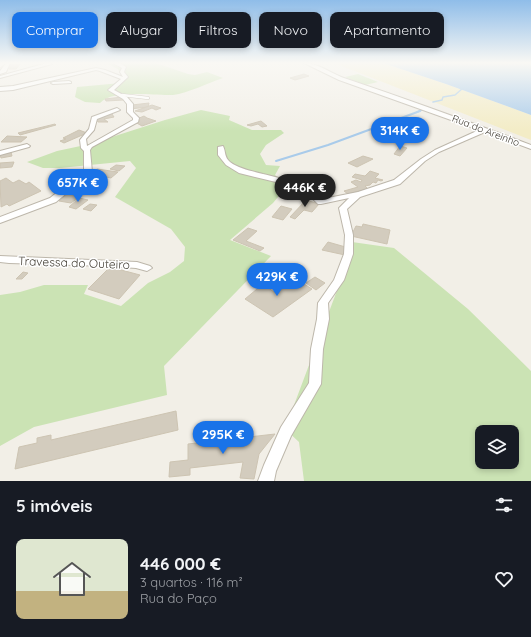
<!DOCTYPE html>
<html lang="pt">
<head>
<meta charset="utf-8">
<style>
  body { margin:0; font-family:Quicksand,sans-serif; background:#242831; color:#f1f3f6; height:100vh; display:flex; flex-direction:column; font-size:15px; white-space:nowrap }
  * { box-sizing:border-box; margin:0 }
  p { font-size:13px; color:#9ea1a6 }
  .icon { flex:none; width:22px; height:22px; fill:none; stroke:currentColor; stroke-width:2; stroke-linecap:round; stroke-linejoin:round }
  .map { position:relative; height:481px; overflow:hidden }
  .sheet { display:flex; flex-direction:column; background:#171b24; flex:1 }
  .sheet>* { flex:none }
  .banner { position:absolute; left:12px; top:12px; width:507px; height:36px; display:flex; gap:8px }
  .controls { position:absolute; left:475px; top:425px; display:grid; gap:8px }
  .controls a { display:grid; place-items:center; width:44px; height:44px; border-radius:8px; background:#171b24; box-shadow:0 2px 6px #0003; font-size:20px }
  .price { position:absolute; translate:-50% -34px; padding:0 9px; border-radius:14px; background:#1a73e8; color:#fff; font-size:13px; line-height:26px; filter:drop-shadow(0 1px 2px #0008) }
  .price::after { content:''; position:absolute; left:50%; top:24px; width:12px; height:9px; margin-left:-6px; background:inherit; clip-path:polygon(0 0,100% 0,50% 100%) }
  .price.active { background:#222; color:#fff }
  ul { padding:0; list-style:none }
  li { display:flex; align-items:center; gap:12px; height:100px; padding:0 16px }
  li+li { border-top:1px solid #363941 }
  li span { display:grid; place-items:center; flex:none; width:112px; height:80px; border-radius:8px; color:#555 }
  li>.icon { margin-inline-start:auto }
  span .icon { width:48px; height:48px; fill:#fffc; stroke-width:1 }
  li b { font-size:17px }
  h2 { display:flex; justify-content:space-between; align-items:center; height:48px; padding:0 16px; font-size:17px }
  .chip { padding:0 14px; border-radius:8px; background:#171b24; box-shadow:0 2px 6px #0003; font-size:14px; line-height:36px }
  .chip.active { background:#1a73e8; color:#fff }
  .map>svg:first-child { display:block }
  .green { fill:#cbe3b4; fill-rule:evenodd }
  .sand { fill:#f3ecc6 }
  .water { fill:#a9cbea }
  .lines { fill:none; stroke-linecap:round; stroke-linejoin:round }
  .stream-far1 { stroke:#a9cbea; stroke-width:1.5 }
  .stream { stroke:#a9cbea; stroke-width:2 }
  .building { fill:#d3ccbe; stroke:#cdc4b2 }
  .service-casing { stroke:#bdb7ab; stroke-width:3.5 }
  .minor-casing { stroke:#bdb7ab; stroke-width:2 }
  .service { stroke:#fff; stroke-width:2.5 }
  .minor { fill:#fff; fill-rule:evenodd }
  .labels { text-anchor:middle; stroke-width:3; stroke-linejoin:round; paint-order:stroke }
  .far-street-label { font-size:10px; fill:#454037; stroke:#fff }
  .street-label { font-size:12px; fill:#454037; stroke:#fff }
</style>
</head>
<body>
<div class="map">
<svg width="531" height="481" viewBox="0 0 531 481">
  <rect width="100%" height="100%" fill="#f2efe7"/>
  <g class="green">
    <path d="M106 63H156L188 74 195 75 207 72 223 78C208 83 188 93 173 95 155 96 113 89 100 103L85 102 75 97 77 87 121 83 128 78 120 73 118 69Z"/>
    <path d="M358 74 378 82 365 85 345 77Z"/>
    <path d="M201 110 230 116 229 120 252 130H281L284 133 266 145 260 154 266 165 280 166 275 175 288 185 273 203 230 240 271 256 164 366 167 395 34 427 0 446V295L20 292 44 285H88L84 294 121 306 148 283 170 272 184 261 185 247 171 229 115 197 136 168 130 161 60 168H43L27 162 57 151 90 144 165 120Z"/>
    <path d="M352 242 394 248 468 309 531 371V481H304L299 442 285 429 353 248ZM482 432H512V462H482Z"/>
  </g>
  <path class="sand" d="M334 63H383L446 84 531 115V140Z"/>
  <path class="water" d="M383 63H531V115L446 84Z"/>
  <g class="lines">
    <g class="stream-far1">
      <path d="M433 102 442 100 443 97 455 95 463 88"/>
      <path d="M417 112 422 110"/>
    </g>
    <path class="stream" d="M276 161 328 145 420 111"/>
  </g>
  <g class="building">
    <path d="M10 64H20L16 69H9Z"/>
    <path d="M304 74 309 76 295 80 290 78Z"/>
    <path d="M122 97 124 100 106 101 105 99Z"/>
    <path d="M149 103 148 107 130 109 132 105Z"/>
    <path d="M152 105 161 108 156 110 152 108 142 112 135 111Z"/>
    <path d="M112 114 114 117 104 119 108 122H98L96 118Z"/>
    <path d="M144 116 147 118 156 121 142 126 135 122 140 121 137 119Z"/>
    <path d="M261 121 267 126 262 127 258 124 251 126 247 125Z"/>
    <path d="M55 124 56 125 20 135 18 133Z"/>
    <path d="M79 130 87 133 64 143 60 141 66 139 63 138Z"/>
    <path d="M7 136 27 137 21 142H1Z"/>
    <path d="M400 146 407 148 400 156 394 154Z"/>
    <path d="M11 152 12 156 1 158 0 155Z"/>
    <path d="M363 156 373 159 357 167 348 163Z"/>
    <path d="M14 162 12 167 0 168V163Z"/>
    <path d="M116 165 125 166 119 171 110 169Z"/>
    <path d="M97 169 118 172 111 178 91 174Z"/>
    <path d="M65 170 75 172 66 179 55 178Z"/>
    <path d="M370 171 379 174 375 178 383 180 381 181 378 180 376 183 373 182 370 185 365 186 368 189 348 194 344 191 358 187 351 182 356 180 361 182 362 180 352 177 355 174 365 176Z"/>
    <path d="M6 178 13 183 19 180 26 184 29 182 41 191 9 206 7 204 1 207 0 181Z"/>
    <path d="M90 180 100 181 90 190 80 188Z"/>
    <path d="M70 192 82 195 71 203 59 201Z"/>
    <path d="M79 198 88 200 76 209 69 207Z"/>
    <path d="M306 200 319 204 312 212 304 210 295 219 290 217Z"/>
    <path d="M90 204 97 205 91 211 83 209Z"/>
    <path d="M281 206 292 209 283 220 272 217Z"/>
    <path d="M363 224 390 230 387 244 351 236 356 226 362 227Z"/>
    <path d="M248 228 257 231 246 241 264 248 260 251 233 240Z"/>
    <path d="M328 242 349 248 345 255 322 250Z"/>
    <path d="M110 267 140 275 119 299 88 289Z"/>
    <path d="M23 272 28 273 22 279H16Z"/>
    <path d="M315 277 325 283 316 290 306 283Z"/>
    <path d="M290 281 300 286 304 284 312 289 273 317 245 299 263 284 274 292Z"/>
    <path d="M176 411 178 430 15 469 19 447 37 443V438L51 435V440Z"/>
    <path d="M275 434 259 454 254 479 240 478 243 462 190 468V475L169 477 170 462 188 460V444Z"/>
  </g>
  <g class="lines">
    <defs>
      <g id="service">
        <path d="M0 66 3 63"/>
        <path d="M122 95 148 98"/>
      </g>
      <g id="minor">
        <path d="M6 63H10L6 72 0 74V71Z"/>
        <path d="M47 63 52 64 0 78V76Z"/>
        <path d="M113 63H120L126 67 124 72 128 77 114 90 127 97 133 104V112L139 118 138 122 92 147 90 150 92 172 56 202 0 223V217L50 198 84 171V151L81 148 80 140 89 129 92 117 117 108 120 110 97 119 94 130 86 139 87 146 133 120V118L127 112V104L123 99 108 90 121 79 100 71 96 70 13 90 0 91V87L13 86 96 68 105 70 123 77 120 72 122 68Z"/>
        <path d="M304 63C319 63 333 75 347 79 409 100 470 122 531 145V149L485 132 439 152 425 161 400 184 360 197 347 209 353 235V254L344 280 328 303 329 319 323 349 321 384 291 436 276 471 274 481H258L264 465 281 427 309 383 311 349 317 319 318 303 334 280 344 254 345 235 339 208 349 198 321 204H318L312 198 276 182 239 173 226 165 218 155V147L223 146C226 152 224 157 230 162 239 169 252 171 263 174 281 178 309 186 323 199L358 192 394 180 421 159 435 150 479 130 339 80Z"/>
        <path d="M69 81 71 82V83L53 84 51 83 53 82Z"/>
        <path d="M27 144 30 146 29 147 0 155V151Z"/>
        <path d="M0 256 137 262 150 266 152 268 147 271 136 268 108 266 9 263 0 262Z"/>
      </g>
    </defs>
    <use href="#service" class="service-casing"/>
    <use href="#minor" class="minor-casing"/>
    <use href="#service" class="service"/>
    <use href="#minor" class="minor"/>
  </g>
  <linearGradient id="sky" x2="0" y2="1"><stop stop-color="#8fbde9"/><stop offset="0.48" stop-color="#f9f8f4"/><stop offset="1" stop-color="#f9f8f4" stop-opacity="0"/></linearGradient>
  <rect width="531" height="131" fill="url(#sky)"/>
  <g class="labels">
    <g class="far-street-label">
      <text transform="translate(486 130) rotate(21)" y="4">Rua do Areinho</text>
    </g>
    <g class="street-label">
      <text transform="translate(74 263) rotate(2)" y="4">Travessa do Outeiro</text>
    </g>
  </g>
</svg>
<div class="controls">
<a><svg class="icon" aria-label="layers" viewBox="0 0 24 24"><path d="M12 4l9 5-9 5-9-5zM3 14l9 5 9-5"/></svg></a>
</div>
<b class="price" style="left:400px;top:151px">314K €</b>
<b class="price" style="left:78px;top:203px">657K €</b>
<b class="price active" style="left:305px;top:208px">446K €</b>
<b class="price" style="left:277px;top:297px">429K €</b>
<b class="price" style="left:223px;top:455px">295K €</b>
<div class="banner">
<a class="chip active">Comprar</a>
<a class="chip">Alugar</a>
<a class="chip">Filtros</a>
<a class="chip">Novo</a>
<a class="chip">Apartamento</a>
</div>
</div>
<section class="sheet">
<h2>5 imóveis<svg class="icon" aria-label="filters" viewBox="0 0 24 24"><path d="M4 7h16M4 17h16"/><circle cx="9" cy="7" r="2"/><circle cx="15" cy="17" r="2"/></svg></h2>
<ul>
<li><span style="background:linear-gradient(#dfe7d0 65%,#c2b280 0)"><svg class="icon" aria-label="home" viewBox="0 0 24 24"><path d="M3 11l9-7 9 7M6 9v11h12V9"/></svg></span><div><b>446 000 €</b><p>3 quartos · 116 m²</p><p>Rua do Paço</p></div><svg class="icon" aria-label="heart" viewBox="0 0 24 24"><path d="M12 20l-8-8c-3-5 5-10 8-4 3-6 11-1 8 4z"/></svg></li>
</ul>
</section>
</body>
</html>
